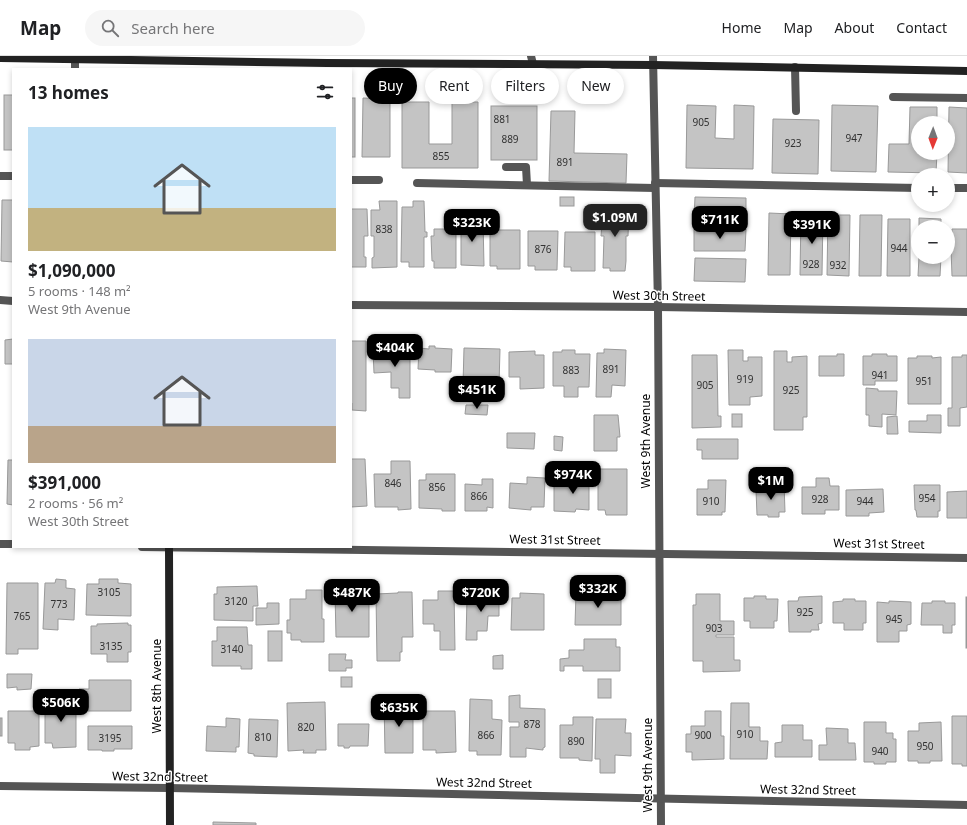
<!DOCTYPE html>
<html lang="en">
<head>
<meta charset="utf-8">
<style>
  body { margin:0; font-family:"Noto Sans",sans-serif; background:#f6f6f6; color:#202124; height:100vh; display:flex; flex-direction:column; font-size:15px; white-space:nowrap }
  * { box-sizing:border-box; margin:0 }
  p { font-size:13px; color:#757577 }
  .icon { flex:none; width:22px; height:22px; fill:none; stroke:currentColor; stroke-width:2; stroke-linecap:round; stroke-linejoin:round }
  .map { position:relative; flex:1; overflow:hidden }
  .sheet { position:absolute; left:12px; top:12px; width:340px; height:480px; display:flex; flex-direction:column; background:#fff; border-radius:0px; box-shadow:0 2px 6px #0003 }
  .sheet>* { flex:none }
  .guide { position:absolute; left:364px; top:12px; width:380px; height:36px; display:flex; gap:8px }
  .needle { width:26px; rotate:181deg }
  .fabs { position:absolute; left:911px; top:60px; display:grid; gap:8px }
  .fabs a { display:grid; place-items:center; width:44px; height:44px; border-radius:50%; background:#fff; box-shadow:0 2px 6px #0003; font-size:20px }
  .price { position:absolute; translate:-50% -34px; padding:0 9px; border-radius:8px; background:#000; color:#fff; font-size:13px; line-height:26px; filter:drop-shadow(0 1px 2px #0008) }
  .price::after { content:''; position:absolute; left:50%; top:24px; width:12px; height:9px; margin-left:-6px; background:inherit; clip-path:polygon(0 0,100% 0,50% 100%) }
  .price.active { background:#222; color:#fff }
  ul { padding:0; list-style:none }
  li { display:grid; align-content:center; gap:8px; height:212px; padding:0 16px }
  li span { display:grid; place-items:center; height:124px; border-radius:0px; color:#555 }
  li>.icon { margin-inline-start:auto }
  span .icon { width:72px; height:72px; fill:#fffc; stroke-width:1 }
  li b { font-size:17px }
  h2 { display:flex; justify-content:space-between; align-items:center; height:48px; padding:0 16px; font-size:17px }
  .pill { padding:0 14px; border-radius:18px; background:#fff; box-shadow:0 2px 6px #0003; font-size:14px; line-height:36px }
  .pill.active { background:#000; color:#fff }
  header { display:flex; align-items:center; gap:24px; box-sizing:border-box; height:56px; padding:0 20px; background:#fff; border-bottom:1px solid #e0e0e0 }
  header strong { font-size:19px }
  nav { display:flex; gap:22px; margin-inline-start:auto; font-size:14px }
  .search { width:280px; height:36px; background:#f6f6f6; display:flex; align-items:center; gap:10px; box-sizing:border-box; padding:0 14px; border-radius:22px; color:#757577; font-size:15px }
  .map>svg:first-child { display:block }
  .building { fill:#c4c4c4; stroke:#999 }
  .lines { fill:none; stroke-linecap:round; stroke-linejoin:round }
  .lane { stroke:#555; stroke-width:8 }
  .street { stroke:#555; stroke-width:8 }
  .secondary { stroke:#222; stroke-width:8 }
  .labels { text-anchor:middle; stroke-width:3; stroke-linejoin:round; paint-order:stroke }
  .number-label { font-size:10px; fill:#313131 }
  .street-label { font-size:12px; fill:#000; stroke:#fff }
</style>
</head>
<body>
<header>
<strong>Map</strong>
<div class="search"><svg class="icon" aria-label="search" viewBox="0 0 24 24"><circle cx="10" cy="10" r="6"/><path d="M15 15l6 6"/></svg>Search here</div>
<nav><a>Home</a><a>Map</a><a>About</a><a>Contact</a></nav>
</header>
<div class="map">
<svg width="967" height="769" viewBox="0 0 967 769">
  <rect width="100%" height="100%" fill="#fff"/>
  <g class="building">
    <rect x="4" y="39" width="9" height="55"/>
    <rect x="351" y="42" width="4" height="59"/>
    <path d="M363 42 390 43V101H362Z"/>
    <path d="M402 46H429V88H452V46H478V112H402Z"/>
    <path d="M687 49 716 50 715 82 734 83V49L754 50 753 113 686 112Z"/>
    <path d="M832 49 878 50 876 116 831 115Z"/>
    <rect x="491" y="50" width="46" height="54"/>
    <path d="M910 51H937V67H918V97H937L936 117 888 116 889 88H909Z"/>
    <path d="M949 51 967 52V117L948 116Z"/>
    <path d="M551 55H575L574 97 627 98 626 127 549 125Z"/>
    <path d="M773 63 819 64 818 118 772 117Z"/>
    <rect x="560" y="141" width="14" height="9"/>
    <path d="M695 141 746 142V164L694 163Z"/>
    <path d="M2 144H13V206L1 205Z"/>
    <path d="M379 145H397V211L372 212V202L374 201V180H371V154H380Z"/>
    <path d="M413 145H424L425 176H427V181H424V211H409V206H401L402 151H413Z"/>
    <path d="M604 152 629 153 628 180H626V205L625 215H610V212H603L604 180H601L602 167H604Z"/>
    <path d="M351 153H367L368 180H364V201H366V211H351Z"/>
    <path d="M769 157 791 158 790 219H768Z"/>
    <path d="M801 159H823L822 219H800Z"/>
    <path d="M828 159H850L849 220 827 219Z"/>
    <path d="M860 159H882L881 220H859Z"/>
    <path d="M919 162 941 163V171H919Z"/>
    <path d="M888 163H910V220H887Z"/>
    <path d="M461 164H483L484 210 461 209Z"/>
    <path d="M434 173H456V212H434V205H432L431 180H434Z"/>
    <path d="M694 173H746L745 195H694Z"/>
    <path d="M952 173H967V220H952L951 192H952Z"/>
    <path d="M490 174H520V213H497V210H490Z"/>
    <path d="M528 175H558L557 214H535V210H528Z"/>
    <path d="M565 176H595V215H571V211H564Z"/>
    <path d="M919 201H941L940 220H918Z"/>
    <path d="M695 202 746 203 745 226 694 225Z"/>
    <path d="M13 283V308H5V284Z"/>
    <path d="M351 285H366V355L352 354V347H351Z"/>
    <path d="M429 290H435V292L452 293 451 316H435V314L418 313 419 292 429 293Z"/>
    <path d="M395 292H410V342H399V332H391V316L374 317 373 294 395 293Z"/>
    <path d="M464 292 500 293 499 329H463Z"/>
    <path d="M604 293 626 294 625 330 612 329 611 341H596L597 297H604Z"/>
    <path d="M562 294H575V298H590L589 331H578V341H564V330H553V296H562Z"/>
    <path d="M728 294H743V305H748V301H762V340L750 341V349H729Z"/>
    <path d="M535 295V299H544V332L520 333V321H509V296Z"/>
    <path d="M774 295H787V306H792V301L807 300V361H803V374H774Z"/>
    <path d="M837 298H844V320H819V300H837Z"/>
    <path d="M872 298H887V300H897V325H875V329H863V300H872Z"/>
    <path d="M692 299H717L718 360H721V371L692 372Z"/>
    <path d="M962 299H967V351L960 352V370H948V352H952V301H962Z"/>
    <path d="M917 300H932V302L941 301V348H908V302H917Z"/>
    <path d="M866 332 878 333V335H897L896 359 882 358V371L869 370V359H866Z"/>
    <path d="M466 349H488L487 359 465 358Z"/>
    <rect x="732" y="358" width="10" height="13"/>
    <path d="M594 359H618L620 381H617V395H594Z"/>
    <path d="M927 359H941V377L909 376V365H927Z"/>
    <path d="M897 360 898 378H887V361Z"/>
    <path d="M507 377H535L534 393 507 392Z"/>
    <path d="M554 380 563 381 562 395 554 394Z"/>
    <path d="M697 383H738V403H702V394H697Z"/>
    <path d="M351 403H365L367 450 351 451Z"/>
    <path d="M8 404H13V449L7 448Z"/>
    <path d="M391 405H410L411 453 398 454V451H375L374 418H391Z"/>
    <path d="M600 413H627V459H606L605 454H598V423H600Z"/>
    <path d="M426 418H455V455H442V453L419 452V424H426Z"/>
    <path d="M527 421 545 422 544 451H531V454L509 452 510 427 527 428Z"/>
    <path d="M568 421H589V454L576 453 575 456 554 455V430H568Z"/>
    <path d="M816 422H829L830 430H839V454H825V458H802V431H816Z"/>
    <path d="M482 423H493V452L487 451V455H465V428L482 429Z"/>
    <path d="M708 424H726L725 456H722V459H697V433H708Z"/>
    <path d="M777 426H784L785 456H779V461H768V459H757L756 434H778Z"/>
    <path d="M914 429H940V455H938V461H917L916 454H915Z"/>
    <path d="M883 433 884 456 869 457V460H846V434Z"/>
    <path d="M967 435V462H947V436Z"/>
    <path d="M56 523 66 524V532L75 533 74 564 58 563V574L43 573 45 527H55Z"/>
    <path d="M99 523H118V527L131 528V560L86 559 87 528H99Z"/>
    <path d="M7 527H38V593H18V598H6Z"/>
    <path d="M257 530 258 550H253V565L214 564V538H217V531Z"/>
    <path d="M343 533H369V581H336L335 537H343Z"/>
    <path d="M306 534H322V563H324V586H301V584H291V577H287V564H290V543H306Z"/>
    <path d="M438 535H454L455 594H440V575H434V568H423V544H438Z"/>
    <path d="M398 536H412L413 581H402V596H400V605H377L376 538 398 537Z"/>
    <path d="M474 537 499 538V560H488L487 575H477V584H466L467 542 474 543Z"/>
    <path d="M520 537 544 538V574H511L512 542H520Z"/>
    <path d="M576 537H615L616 542H621V569H575Z"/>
    <path d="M696 538H720V565H734V579H716V581H734V604H740V615L703 616V605H693V549H696Z"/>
    <path d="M754 540H766V543H778L777 565H774V572H750V565H744V542H754Z"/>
    <path d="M822 540V567L818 568 819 574H811V576H789L788 545H798L799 541Z"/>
    <rect x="966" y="541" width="1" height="51"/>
    <path d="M843 543H855V545H866V567H863V574H844V567H833V546L843 545Z"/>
    <path d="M889 545 911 546V568L907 569V575H899V586H877V546L889 547Z"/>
    <path d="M932 545H945V547H955V569H952V577H943V569H921L922 547H932Z"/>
    <path d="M267 547H279V568L256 569V552H267Z"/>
    <path d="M128 567V569H131V596H128V606H107V598H91V570H97V568Z"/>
    <path d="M217 571H247L248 589H252V613H241V610H212V585H217Z"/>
    <rect x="268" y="575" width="14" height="30"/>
    <path d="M584 583H616V591H620V615H583V610H564V615H560V603L569 602V594H584Z"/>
    <path d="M329 598H346L345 604H352V612H346V615H329Z"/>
    <path d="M503 599V613H493V600Z"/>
    <path d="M7 618H32L31 633 17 634V631L7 632Z"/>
    <rect x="341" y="621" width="11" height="10"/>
    <rect x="598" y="623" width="13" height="19"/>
    <path d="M89 624H131V655H79V633H89Z"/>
    <path d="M66 638H76V691L53 692 52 687H45V648L55 647V645H62V647H66Z"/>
    <path d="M520 639V652L545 653V691L543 692V694L526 692V701H510V671H519V666H509V640Z"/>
    <path d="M470 643 492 644V663L502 664 501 699H477V695H469Z"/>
    <path d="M384 645H397V648H413V697H385Z"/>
    <path d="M325 646 326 694H316V697H303L304 694 288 695 287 647Z"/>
    <path d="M731 647H749V671H760V685H768L767 703H730Z"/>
    <path d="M8 655H39V690L30 691V694H15V687H8Z"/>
    <path d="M423 655H455L456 696 436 697V694H423Z"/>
    <path d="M705 655H721V680H724V703L692 704V696H686V678H691V670H705Z"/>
    <path d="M952 660H967V710H962V708H952Z"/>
    <path d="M573 661H593L592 705 579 704V702H560V669H573Z"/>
    <rect x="0" y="662" width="2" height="18"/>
    <path d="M226 662 240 663 239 691H236V696L206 695 207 670 226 671Z"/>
    <path d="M249 663 278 664 277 701 254 700V698L248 697Z"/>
    <path d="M596 663H626L625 677H631V700L615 699V717H600V703H595Z"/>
    <path d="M864 666H886V677H893V683H896V706H886V708H874V706H864Z"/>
    <path d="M941 666 942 705H930V707H918V705H908V675H919V667Z"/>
    <path d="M338 668H369L368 690H350L349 692H344V690H338Z"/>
    <path d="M782 669H803V684H812V701H775V687L782 686Z"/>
    <path d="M88 670H132V693H114V695H102V694H88Z"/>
    <path d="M826 672 848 673V687H855L856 704H819V689H827Z"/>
    <path d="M213 766 256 767V769H213Z"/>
  </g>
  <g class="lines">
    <g class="lane">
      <path d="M531 0 533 8"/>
      <path d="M75 3V13"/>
      <path d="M795 11 796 55"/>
      <path d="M893 41 967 42"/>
      <path d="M506 111H526L527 129"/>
      <path d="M0 120H13"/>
      <path d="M351 124H379"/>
      <path d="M417 127 655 132"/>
      <path d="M655 127 918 132"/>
      <path d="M948 132H967"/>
    </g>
    <g class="street">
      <path d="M653 0 658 251 661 769"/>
      <path d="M0 244 13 245"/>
      <path d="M351 249 658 251 967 256"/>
      <path d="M0 488H13"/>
      <path d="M142 491 967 502"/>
      <path d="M0 730 169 732 967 749"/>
    </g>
    <g class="secondary">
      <path d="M0 2 327 7 653 9 967 15"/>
      <path d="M169 491 170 769"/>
    </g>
  </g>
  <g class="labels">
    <g class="number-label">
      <text x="502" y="67">881</text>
      <text x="701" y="70">905</text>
      <text x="854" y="86">947</text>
      <text x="510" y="87">889</text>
      <text x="793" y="91">923</text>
      <text x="441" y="104">855</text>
      <text x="565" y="110">891</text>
      <text x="384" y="177">838</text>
      <text x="899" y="196">944</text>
      <text x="543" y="197">876</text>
      <text x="811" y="212">928</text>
      <text x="838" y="213">932</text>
      <text x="611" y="317">891</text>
      <text x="571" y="318">883</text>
      <text x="880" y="323">941</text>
      <text x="745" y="327">919</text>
      <text x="924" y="329">951</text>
      <text x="705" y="333">905</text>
      <text x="791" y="338">925</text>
      <text x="393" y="431">846</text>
      <text x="437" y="435">856</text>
      <text x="479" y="444">866</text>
      <text x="927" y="446">954</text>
      <text x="820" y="447">928</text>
      <text x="711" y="449">910</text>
      <text x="865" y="449">944</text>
      <text x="109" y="540">3105</text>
      <text x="236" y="549">3120</text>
      <text x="59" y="552">773</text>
      <text x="805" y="560">925</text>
      <text x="22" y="564">765</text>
      <text x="894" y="567">945</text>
      <text x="714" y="576">903</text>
      <text x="111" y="594">3135</text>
      <text x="232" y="597">3140</text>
      <text x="532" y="672">878</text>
      <text x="306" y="675">820</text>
      <text x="745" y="682">910</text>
      <text x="486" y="683">866</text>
      <text x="703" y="683">900</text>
      <text x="263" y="685">810</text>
      <text x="110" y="686">3195</text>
      <text x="576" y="689">890</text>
      <text x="925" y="694">950</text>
      <text x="880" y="699">940</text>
    </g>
    <g class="street-label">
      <text transform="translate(659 240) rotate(1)" y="4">West 30th Street</text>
      <text transform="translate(646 385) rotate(-90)" y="4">West 9th Avenue</text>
      <text transform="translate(555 484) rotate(1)" y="4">West 31st Street</text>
      <text transform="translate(879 488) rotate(1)" y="4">West 31st Street</text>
      <text transform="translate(157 630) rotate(-90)" y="4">West 8th Avenue</text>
      <text transform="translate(648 709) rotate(-90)" y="4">West 9th Avenue</text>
      <text transform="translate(160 721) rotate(1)" y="4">West 32nd Street</text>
      <text transform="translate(484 727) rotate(1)" y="4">West 32nd Street</text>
      <text transform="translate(808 734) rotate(1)" y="4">West 32nd Street</text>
    </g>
  </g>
</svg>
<div class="fabs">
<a><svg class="needle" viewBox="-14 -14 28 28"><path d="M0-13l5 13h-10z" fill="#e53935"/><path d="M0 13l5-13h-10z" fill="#757577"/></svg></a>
<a>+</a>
<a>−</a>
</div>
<b class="price active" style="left:615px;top:182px">$1.09M</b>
<b class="price" style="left:720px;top:184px">$711K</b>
<b class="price" style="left:472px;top:187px">$323K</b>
<b class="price" style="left:812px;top:189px">$391K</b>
<b class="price" style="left:395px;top:312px">$404K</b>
<b class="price" style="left:477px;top:354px">$451K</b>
<b class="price" style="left:573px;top:439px">$974K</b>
<b class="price" style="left:771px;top:445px">$1M</b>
<b class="price" style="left:598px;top:553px">$332K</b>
<b class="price" style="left:352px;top:557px">$487K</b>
<b class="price" style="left:481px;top:557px">$720K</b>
<b class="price" style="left:61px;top:667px">$506K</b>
<b class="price" style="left:399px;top:672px">$635K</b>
<div class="guide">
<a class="pill active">Buy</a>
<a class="pill">Rent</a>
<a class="pill">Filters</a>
<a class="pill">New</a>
</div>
<section class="sheet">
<h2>13 homes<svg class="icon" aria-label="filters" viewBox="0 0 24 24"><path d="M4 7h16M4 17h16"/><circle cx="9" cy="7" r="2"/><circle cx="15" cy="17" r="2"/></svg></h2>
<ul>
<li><span style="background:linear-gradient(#bfe0f5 65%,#c2b280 0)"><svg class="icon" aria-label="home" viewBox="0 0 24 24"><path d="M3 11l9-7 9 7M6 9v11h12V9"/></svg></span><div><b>$1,090,000</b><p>5 rooms · 148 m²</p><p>West 9th Avenue</p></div></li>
<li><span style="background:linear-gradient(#c9d6e8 70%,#b9a48a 0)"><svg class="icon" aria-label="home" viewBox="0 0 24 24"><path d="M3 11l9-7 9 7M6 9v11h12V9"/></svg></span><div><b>$391,000</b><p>2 rooms · 56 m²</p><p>West 30th Street</p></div></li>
</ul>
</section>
</div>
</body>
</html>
